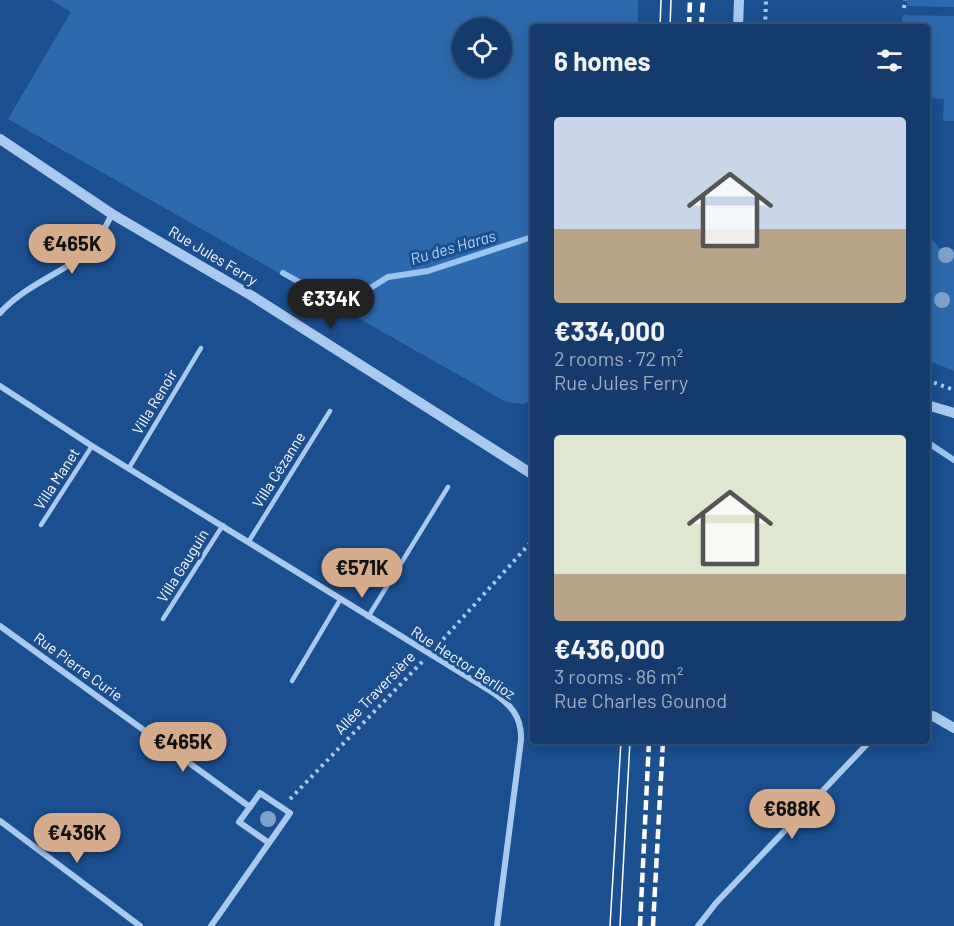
<!DOCTYPE html>
<html lang="en">
<head>
<meta charset="utf-8">
<style>
  body { margin:0; font-family:Barlow,sans-serif; background:#214673; color:#f1f3f6; height:100vh; display:flex; flex-direction:column; font-size:22px; white-space:nowrap }
  * { box-sizing:border-box; margin:0 }
  p { font-size:20px; color:#9dadc1 }
  .icon { flex:none; width:33px; height:33px; fill:none; stroke:currentColor; stroke-width:2; stroke-linecap:round; stroke-linejoin:round }
  .map { position:relative; flex:1; overflow:hidden }
  .side { position:absolute; left:530px; top:24px; width:400px; height:720px; display:flex; flex-direction:column; background:#143b6b; border-radius:6px; box-shadow:0 3px 15px #0003,0 0 0 2px #33557e }
  .side>* { flex:none }
  .fabs { position:absolute; left:452px; top:18px; display:grid; gap:12px }
  .fabs a { display:grid; place-items:center; width:60px; height:60px; border-radius:50%; background:#143b6b; box-shadow:0 3px 15px #0003,0 0 0 2px #33557e; font-size:30px }
  .price { position:absolute; translate:-50% -51px; padding:0 14px; border-radius:21px; background:#d6ab8b; color:#111; font-size:20px; line-height:39px; filter:drop-shadow(0 2px 3px #0008) }
  .price::after { content:''; position:absolute; left:50%; top:36px; width:18px; height:14px; margin-left:-9px; background:inherit; clip-path:polygon(0 0,100% 0,50% 100%) }
  .price.on { background:#222; color:#fff }
  ul { padding:0; list-style:none }
  li { display:grid; align-content:center; gap:12px; height:318px; padding:0 24px }
  li span { display:grid; place-items:center; height:186px; border-radius:6px; color:#555 }
  li>.icon { margin-inline-start:auto }
  span .icon { width:108px; height:108px; fill:#fffc; stroke-width:1 }
  li b { font-size:26px }
  h2 { display:flex; justify-content:space-between; align-items:center; height:72px; padding:0 24px; font-size:26px }
  .map>svg:first-child { display:block }
  .green { fill:#2e69ad; fill-rule:evenodd }
  .lines { fill:none; stroke-linecap:round; stroke-linejoin:round }
  .stream { stroke:#9cc4f0; stroke-width:6 }
  .path { stroke:#a9c9ee; stroke-width:4; stroke-dasharray:3 4.5; stroke-linecap:butt }
  .service { stroke:#a9c9ee; stroke-width:4.5 }
  .minor { stroke:#a9c9ee; stroke-width:6 }
  .tertiary { stroke:#a9c9ee; stroke-width:10 }
  .tram { stroke:#fff; stroke-width:1.5 }
  .rail { stroke:#fff; stroke-width:4.5; stroke-dasharray:10 4.5; stroke-linecap:butt }
  .tree { fill:#7ea0ca }
  .labels { text-anchor:middle; stroke-width:6; stroke-linejoin:round; paint-order:stroke }
  .street-label { font-size:15px; fill:#fff; stroke:#1b4f8f }
  .water-label { font-size:16px; font-style:italic; fill:#b5d3f5; stroke:#1b4f8f }
</style>
</head>
<body>
<div class="map">
<svg width="954" height="926" viewBox="0 0 954 926">
  <rect width="100%" height="100%" fill="#1b4f8f"/>
  <g class="green">
    <path d="M51 0H638V27H532V400L524 404 506 402 8 119 71 12ZM462 28H501V68H462Z"/>
    <path d="M907 0H954V7L907 6Z"/>
    <path d="M903 15 954 16V121H943L944 99 927 98V27H864V24L901 25Z"/>
    <path d="M927 233 939 248 954 249V371L927 360Z"/>
  </g>
  <g class="lines">
    <g class="stream">
      <path d="M283 273 317 292 354 298 388 277 428 271 532 237"/>
      <path d="M927 442 954 460"/>
    </g>
    <g class="path">
      <path d="M904 8 905 0"/>
      <path d="M765 27 766 0"/>
      <path d="M927 380 954 390"/>
      <path d="M438 645 532 541"/>
      <path d="M290 799 423 661"/>
    </g>
    <g class="service">
      <path d="M129 468 201 348"/>
      <path d="M41 525 92 446"/>
      <path d="M249 541 330 411"/>
      <path d="M368 617 448 487"/>
      <path d="M163 619 223 525"/>
      <path d="M292 681 340 600"/>
    </g>
    <g class="minor">
      <path d="M0 313C24 286 59 275 86 253 98 242 105 228 112 214"/>
      <path d="M0 386 92 446 492 692C510 704 522 716 521 740L497 926"/>
      <path d="M0 626 250 807 260 793 290 813 211 926"/>
      <path d="M250 807 239 822 269 843"/>
      <path d="M0 821 140 926"/>
      <path d="M698 926 716 903 870 741"/>
    </g>
    <g class="tertiary">
      <path d="M738 27 739 0"/>
      <path d="M0 139 112 214 252 296 532 474"/>
      <path d="M927 405 954 413"/>
      <path d="M927 714 935 717 954 728"/>
    </g>
    <g class="tram">
      <path d="M660 27 661 0"/>
      <path d="M670 27 671 0"/>
      <path d="M610 926 621 741"/>
      <path d="M620 926 630 741"/>
    </g>
    <g class="rail">
      <path d="M689 27 690 0"/>
      <path d="M701 27 703 0"/>
      <path d="M640 926 649 741"/>
      <path d="M653 926 663 741"/>
    </g>
  </g>
  <g class="tree">
    <circle cx="946" cy="255" r="8"/>
    <circle cx="942" cy="300" r="8"/>
    <circle cx="268" cy="819" r="8"/>
  </g>
  <g class="labels">
    <g class="street-label">
      <text transform="translate(213 256) rotate(31)" y="5">Rue Jules Ferry</text>
      <text transform="translate(155 402) rotate(-59)" y="5">Villa Renoir</text>
      <text transform="translate(279 470) rotate(-58)" y="5">Villa Cézanne</text>
      <text transform="translate(57 479) rotate(-57)" y="5">Villa Manet</text>
      <text transform="translate(183 566) rotate(-58)" y="5">Villa Gauguin</text>
      <text transform="translate(463 663) rotate(33)" y="5">Rue Hector Berlioz</text>
      <text transform="translate(78 667) rotate(36)" y="5">Rue Pierre Curie</text>
      <text transform="translate(375 693) rotate(-46)" y="5">Allée Traversière</text>
    </g>
    <g class="water-label">
      <text transform="translate(453 247) rotate(-16)" y="6">Ru des Haras</text>
    </g>
  </g>
</svg>
<div class="fabs">
<a><svg class="icon" aria-label="locate" viewBox="0 0 24 24"><circle cx="12" cy="12" r="6"/><path d="M12 2v4M12 18v4M2 12h4M18 12h4"/></svg></a>
</div>
<b class="price" style="left:72px;top:275px">€465K</b>
<b class="price on" style="left:331px;top:330px">€334K</b>
<b class="price" style="left:362px;top:599px">€571K</b>
<b class="price" style="left:183px;top:773px">€465K</b>
<b class="price" style="left:792px;top:840px">€688K</b>
<b class="price" style="left:77px;top:864px">€436K</b>
<section class="side">
<h2>6 homes<svg class="icon" aria-label="filters" viewBox="0 0 24 24"><path d="M4 7h16M4 17h16"/><circle cx="9" cy="7" r="2"/><circle cx="15" cy="17" r="2"/></svg></h2>
<ul>
<li><span style="background:linear-gradient(#c9d6e8 60%,#b9a48a 0)"><svg class="icon" aria-label="home" viewBox="0 0 24 24"><path d="M3 11l9-7 9 7M6 9v11h12V9"/></svg></span><div><b>€334,000</b><p>2 rooms · 72 m²</p><p>Rue Jules Ferry</p></div></li>
<li><span style="background:linear-gradient(#dfe7d0 75%,#b9a48a 0)"><svg class="icon" aria-label="home" viewBox="0 0 24 24"><path d="M3 11l9-7 9 7M6 9v11h12V9"/></svg></span><div><b>€436,000</b><p>3 rooms · 86 m²</p><p>Rue Charles Gounod</p></div></li>
</ul>
</section>
</div>
</body>
</html>
